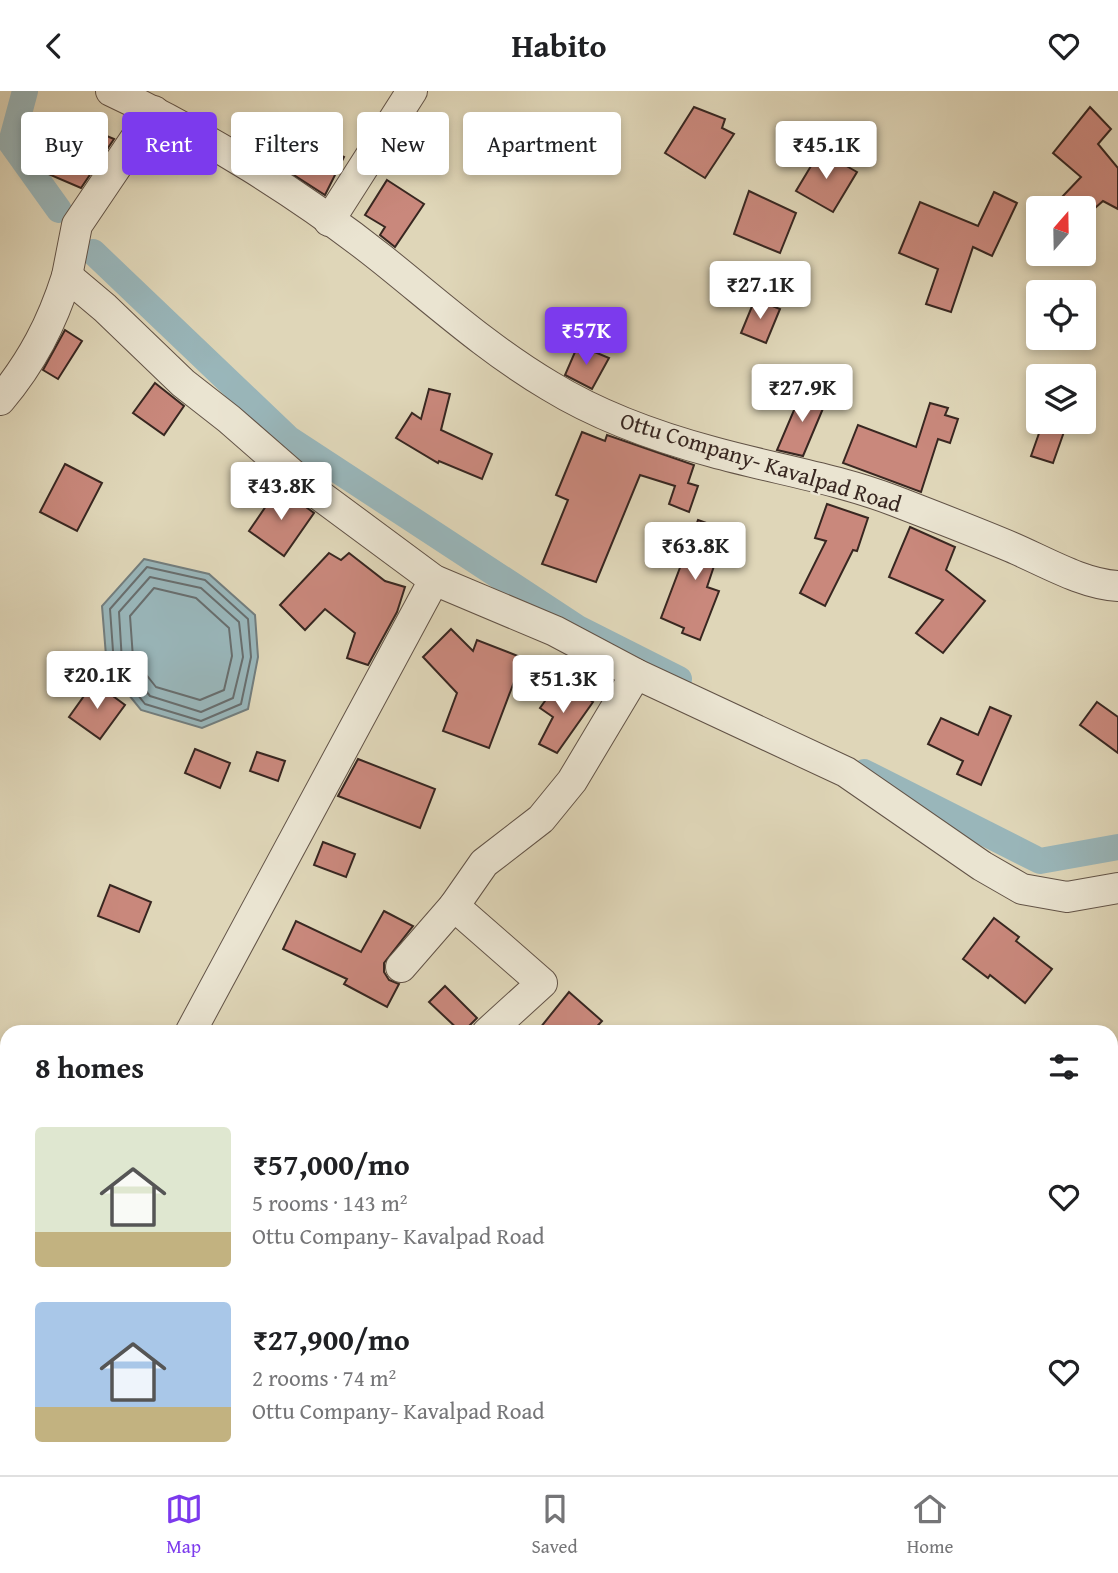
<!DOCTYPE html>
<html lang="en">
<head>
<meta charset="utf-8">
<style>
  body { margin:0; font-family:"Gentium Book Plus",serif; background:#f6f6f6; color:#202124; height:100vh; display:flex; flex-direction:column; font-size:26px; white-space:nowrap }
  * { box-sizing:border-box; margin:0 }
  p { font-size:23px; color:#757577 }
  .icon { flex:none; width:38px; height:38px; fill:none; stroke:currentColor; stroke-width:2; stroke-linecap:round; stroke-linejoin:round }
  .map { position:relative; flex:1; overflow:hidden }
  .panel { position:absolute; left:0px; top:934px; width:1118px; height:450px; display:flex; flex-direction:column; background:#fff; border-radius:21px 21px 0 0; box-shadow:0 4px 10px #0003 }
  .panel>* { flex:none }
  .banner { position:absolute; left:21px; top:21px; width:700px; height:63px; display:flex; gap:14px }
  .needle { width:46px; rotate:20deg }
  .buttons { position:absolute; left:1026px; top:105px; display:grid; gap:14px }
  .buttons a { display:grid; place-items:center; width:70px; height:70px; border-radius:7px; background:#fff; box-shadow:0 4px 10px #0003; font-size:35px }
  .price { position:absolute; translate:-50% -60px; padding:0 16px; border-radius:7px; background:#fff; color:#222; font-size:23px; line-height:46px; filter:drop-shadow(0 2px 4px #0008) }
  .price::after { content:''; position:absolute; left:50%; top:42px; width:21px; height:16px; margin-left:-10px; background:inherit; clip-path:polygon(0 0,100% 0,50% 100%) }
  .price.active { background:#7c3aed; color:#fff }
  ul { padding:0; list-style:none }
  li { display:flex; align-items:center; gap:21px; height:175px; padding:0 35px }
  li span { display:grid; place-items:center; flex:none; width:196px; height:140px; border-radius:7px; color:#555 }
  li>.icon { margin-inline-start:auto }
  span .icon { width:84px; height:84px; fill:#fffc; stroke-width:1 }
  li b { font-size:30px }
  h2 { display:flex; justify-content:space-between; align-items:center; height:84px; padding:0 35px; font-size:30px }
  .pill { padding:0 24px; border-radius:7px; background:#fff; box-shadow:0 4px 10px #0003; font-size:24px; line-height:63px }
  .pill.active { background:#7c3aed; color:#fff }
  header { display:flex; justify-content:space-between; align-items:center; height:91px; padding:0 35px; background:#fff; font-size:32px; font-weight:800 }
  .dock { display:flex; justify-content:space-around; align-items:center; height:98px; border-top:2px solid #e0e0e0; background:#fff; font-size:19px; color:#757577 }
  .dock a { display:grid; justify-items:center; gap:4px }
  .dock .active { color:#7c3aed }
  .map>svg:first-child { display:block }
  .water { fill:#99b6ba; stroke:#727d7d; stroke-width:2 }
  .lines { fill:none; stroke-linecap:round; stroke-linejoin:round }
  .shore { stroke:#686e6e; stroke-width:2 }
  .canal { stroke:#99b6ba; stroke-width:26 }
  .building { fill:#c9887c; stroke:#382721; stroke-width:2 }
  .minor-casing { stroke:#625347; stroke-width:32 }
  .secondary-casing { stroke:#382721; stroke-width:41 }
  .minor { stroke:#eae4d1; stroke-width:30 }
  .secondary { stroke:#eae4d1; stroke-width:38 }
  .labels { text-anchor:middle; stroke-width:5; stroke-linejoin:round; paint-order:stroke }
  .street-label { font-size:23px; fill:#382721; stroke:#eae4d1 }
</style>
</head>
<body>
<header><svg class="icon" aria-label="back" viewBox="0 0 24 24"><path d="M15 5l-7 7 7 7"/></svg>Habito<svg class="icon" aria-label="heart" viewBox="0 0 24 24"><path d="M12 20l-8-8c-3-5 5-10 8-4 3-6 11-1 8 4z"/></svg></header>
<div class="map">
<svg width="1118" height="1384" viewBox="0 0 1118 1384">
  <rect width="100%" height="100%" fill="#dfd6b8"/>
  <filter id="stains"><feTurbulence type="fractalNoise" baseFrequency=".00286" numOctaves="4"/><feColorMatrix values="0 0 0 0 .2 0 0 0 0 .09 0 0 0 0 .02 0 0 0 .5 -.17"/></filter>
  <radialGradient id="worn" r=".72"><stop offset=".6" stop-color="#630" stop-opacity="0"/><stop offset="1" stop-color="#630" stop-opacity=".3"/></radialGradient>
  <path class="water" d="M144 468 209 483 255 524 258 566 248 618 202 637 141 619 107 577 102 515Z"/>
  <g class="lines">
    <g class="shore">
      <path d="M147 476 205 489 248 528 251 566 241 613 201 630 145 613 114 574 110 518Z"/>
      <path d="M150 486 201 497 239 531 243 566 233 607 201 621 150 605 122 571 119 521Z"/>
      <path d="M154 497 196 507 229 537 232 565 224 599 200 609 156 596 133 567 130 525Z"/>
    </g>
    <g class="canal">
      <path d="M25 0 11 52 59 119"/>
      <path d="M93 161 288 347 578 537 679 588"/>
      <path d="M864 681 1040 770 1118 756"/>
    </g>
  </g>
  <g class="building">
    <path d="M694 16 725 28 722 37 734 43 705 87 665 62Z"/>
    <path d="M1090 16 1111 38 1098 53 1118 77V118L1103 110 1095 117H1070L1061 107 1081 86 1053 62Z"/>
    <path d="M263 25 314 54 315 52 344 66 325 104 247 54Z"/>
    <path d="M68 29 114 48 81 97 46 82Z"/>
    <path d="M820 60 857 81 833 121 796 100Z"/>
    <path d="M387 89 424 113 395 156 380 144 385 136 365 124Z"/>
    <path d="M749 100 796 122 780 162 734 143Z"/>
    <path d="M994 101 1017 112 992 165 973 156 951 221 926 213 938 178 899 162 920 111 978 135Z"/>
    <path d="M755 208 780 218 766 252 741 242Z"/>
    <path d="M65 239 82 250 58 288 43 279Z"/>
    <path d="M578 254 609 267 592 298 565 284Z"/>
    <path d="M155 292 184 315 164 344 133 322Z"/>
    <path d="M429 298 450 303 441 339 492 363 482 388 439 370 438 372 396 347 412 322 421 328Z"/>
    <path d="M803 298 827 308 803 365 777 359Z"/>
    <path d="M930 312 948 317 945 324 958 328 950 352 938 348 921 401 843 372 858 334 916 356Z"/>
    <path d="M1043 331 1065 338 1053 372 1031 365Z"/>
    <path d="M582 341 605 350 607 344 694 374 688 392 698 395 689 421 669 413 675 395 640 384 596 491 542 473 568 409 556 404Z"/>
    <path d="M65 373 102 392 77 440 40 421Z"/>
    <path d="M279 396 314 422 284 465 249 440Z"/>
    <path d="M827 413 868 427 857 460 853 459 825 515 800 502 826 450 815 447Z"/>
    <path d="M698 429 726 439 707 496 719 500 700 549 682 542 684 537 661 527Z"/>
    <path d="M910 436 955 456 946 479 985 510 943 562 916 542 943 509 889 486Z"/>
    <path d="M329 462 341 469 349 462 385 490 405 496 397 521 368 574 347 567 355 542 325 518 305 539 280 514Z"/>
    <path d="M451 538 473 560 477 549 523 567 489 657 443 640 457 602 423 566Z"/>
    <path d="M560 589 593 611 557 662 539 653 553 626 540 617Z"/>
    <path d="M94 591 125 614 100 648 69 626Z"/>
    <path d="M1097 611 1118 626V662L1080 634Z"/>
    <path d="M990 616 1011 625 981 694 957 683 963 670 928 653 941 627 978 644Z"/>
    <path d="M195 658 230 672 220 697 185 682Z"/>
    <path d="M257 661 285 670 278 690 250 680Z"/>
    <path d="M358 668 435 698 420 737 338 705Z"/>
    <path d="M323 751 355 763 346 786 314 774Z"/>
    <path d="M110 794 151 811 139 841 98 825Z"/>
    <path d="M384 820 413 835 384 872V881L389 889 399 893 387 916 344 893 347 888 283 858 296 830 361 861Z"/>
    <path d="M994 827 1019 846 1016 850 1052 878 1025 912 990 884 988 887 963 868Z"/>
    <path d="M445 895 477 927 462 942 429 911Z"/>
    <path d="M569 901 602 930 591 942H536Z"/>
  </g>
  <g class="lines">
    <defs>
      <g id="minor">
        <path d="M111 0C202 42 303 105 382 168 437 212 489 259 550 295 599 325 657 346 713 361 774 378 835 387 895 410 934 425 973 440 1011 456 1044 470 1082 493 1118 495"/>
        <path d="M329 130 412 0"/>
        <path d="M67 185 77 134 154 20"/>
        <path d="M0 309C32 271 52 232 67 185L105 217 183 292 229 328 299 389 434 489 555 540 636 583 846 681 982 775 1022 798 1067 806 1118 797"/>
        <path d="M401 876 454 815"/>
        <path d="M190 942 434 489"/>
        <path d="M487 942 542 892 454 815 484 772 541 728 572 690 636 583"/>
        <path d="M0 1038 7 1042"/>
      </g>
      <g id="secondary">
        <path d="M1111 1019 1118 1009"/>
        <path d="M841 1384 846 1377"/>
      </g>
    </defs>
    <use href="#minor" class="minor-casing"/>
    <use href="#secondary" class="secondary-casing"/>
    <use href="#minor" class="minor"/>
    <use href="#secondary" class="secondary"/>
  </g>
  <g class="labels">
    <g class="street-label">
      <text transform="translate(761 371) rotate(17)" y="8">Ottu Company- Kavalpad Road</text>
    </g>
  </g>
  <rect width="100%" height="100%" filter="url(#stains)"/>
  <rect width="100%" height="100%" fill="url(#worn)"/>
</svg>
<div class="buttons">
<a><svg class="needle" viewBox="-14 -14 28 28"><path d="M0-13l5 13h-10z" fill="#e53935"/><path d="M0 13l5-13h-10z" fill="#757577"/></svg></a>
<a><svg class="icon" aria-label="locate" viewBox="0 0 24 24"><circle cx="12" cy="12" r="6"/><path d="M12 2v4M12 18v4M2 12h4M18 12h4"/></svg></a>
<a><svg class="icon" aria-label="layers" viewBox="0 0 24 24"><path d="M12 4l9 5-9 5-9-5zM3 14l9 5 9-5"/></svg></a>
</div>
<b class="price" style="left:826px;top:90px">₹45.1K</b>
<b class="price" style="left:760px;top:230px">₹27.1K</b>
<b class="price active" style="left:586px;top:276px">₹57K</b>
<b class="price" style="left:802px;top:333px">₹27.9K</b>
<b class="price" style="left:281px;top:431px">₹43.8K</b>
<b class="price" style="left:695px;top:491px">₹63.8K</b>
<b class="price" style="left:97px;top:620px">₹20.1K</b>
<b class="price" style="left:563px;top:624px">₹51.3K</b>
<div class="banner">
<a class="pill">Buy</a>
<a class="pill active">Rent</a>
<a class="pill">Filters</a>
<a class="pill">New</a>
<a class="pill">Apartment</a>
</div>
<section class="panel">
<h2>8 homes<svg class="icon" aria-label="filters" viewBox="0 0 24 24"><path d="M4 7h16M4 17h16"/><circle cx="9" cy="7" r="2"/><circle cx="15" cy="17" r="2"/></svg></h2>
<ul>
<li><span style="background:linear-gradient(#dfe7d0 75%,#c2b280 0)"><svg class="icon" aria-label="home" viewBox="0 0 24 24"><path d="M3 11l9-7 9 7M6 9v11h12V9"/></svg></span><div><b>₹57,000/mo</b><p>5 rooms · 143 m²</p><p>Ottu Company- Kavalpad Road</p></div><svg class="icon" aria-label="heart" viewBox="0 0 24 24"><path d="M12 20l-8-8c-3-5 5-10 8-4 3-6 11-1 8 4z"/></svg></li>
<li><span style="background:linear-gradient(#a9c7e8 75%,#c2b280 0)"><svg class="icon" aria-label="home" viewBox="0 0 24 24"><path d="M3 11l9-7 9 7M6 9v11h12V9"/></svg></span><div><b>₹27,900/mo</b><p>2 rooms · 74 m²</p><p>Ottu Company- Kavalpad Road</p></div><svg class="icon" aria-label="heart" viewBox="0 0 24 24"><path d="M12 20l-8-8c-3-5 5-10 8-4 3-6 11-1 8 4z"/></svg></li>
</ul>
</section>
</div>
<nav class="dock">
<a class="active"><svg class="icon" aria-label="map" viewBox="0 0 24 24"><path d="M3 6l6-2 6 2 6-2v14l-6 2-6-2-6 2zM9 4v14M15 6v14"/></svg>Map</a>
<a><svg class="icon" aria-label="saved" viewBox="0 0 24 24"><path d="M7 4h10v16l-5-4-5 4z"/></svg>Saved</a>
<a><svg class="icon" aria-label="home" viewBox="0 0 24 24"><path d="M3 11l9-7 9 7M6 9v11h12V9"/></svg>Home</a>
</nav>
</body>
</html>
